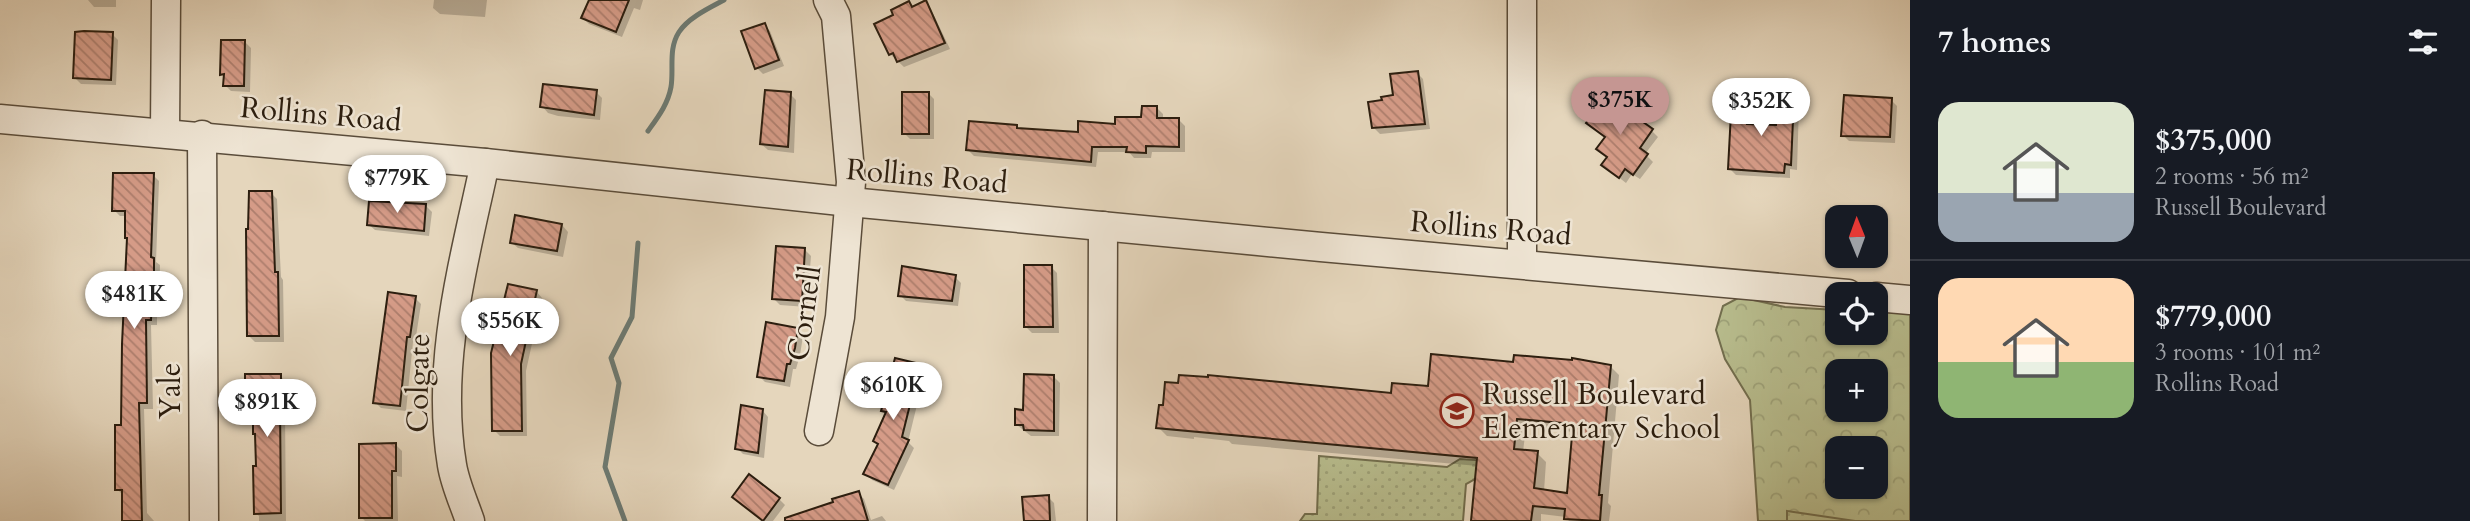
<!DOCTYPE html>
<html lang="en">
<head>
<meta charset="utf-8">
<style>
  body { margin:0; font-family:Cardo,serif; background:#20242c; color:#f1f3f6; height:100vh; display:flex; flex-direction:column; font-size:26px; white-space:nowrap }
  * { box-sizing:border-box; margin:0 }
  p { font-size:23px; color:#9ea1a6 }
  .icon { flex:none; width:38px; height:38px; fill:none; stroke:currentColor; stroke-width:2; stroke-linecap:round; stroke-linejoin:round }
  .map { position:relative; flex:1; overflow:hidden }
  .sheet { display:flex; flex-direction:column; background:#171b24; width:560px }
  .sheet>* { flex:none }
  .needle { width:46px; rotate:359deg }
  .tools { position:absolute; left:1825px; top:205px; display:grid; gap:14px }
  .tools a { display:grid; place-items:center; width:63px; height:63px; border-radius:14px; background:#171b24; box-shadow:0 2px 5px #0004; font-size:35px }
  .price { position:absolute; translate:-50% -60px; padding:0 16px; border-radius:24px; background:#fff; color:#222; font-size:23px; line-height:46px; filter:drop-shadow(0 2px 4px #0008) }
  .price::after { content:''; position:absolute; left:50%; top:42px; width:21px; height:16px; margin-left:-10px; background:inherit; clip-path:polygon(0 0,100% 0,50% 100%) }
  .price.on { background:#c59692; color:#111 }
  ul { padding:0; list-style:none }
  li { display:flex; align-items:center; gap:21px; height:175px; padding:0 28px }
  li+li { border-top:2px solid #363941 }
  li span { display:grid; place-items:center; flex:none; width:196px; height:140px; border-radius:21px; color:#555 }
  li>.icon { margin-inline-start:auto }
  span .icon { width:84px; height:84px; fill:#fffc; stroke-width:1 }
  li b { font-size:30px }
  h2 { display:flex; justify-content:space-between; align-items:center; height:84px; padding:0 28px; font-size:30px }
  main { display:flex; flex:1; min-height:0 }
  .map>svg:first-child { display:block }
  .forest { fill:url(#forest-crowns); stroke:#726e4e; stroke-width:2; fill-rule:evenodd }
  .park { fill:url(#park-dots); stroke:#726e4e; stroke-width:2 }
  .water { fill:url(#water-waves); stroke:#6c7a73; stroke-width:2 }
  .shadow { fill:#0003; fill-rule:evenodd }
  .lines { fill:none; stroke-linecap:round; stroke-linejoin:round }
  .stream { stroke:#6c7a73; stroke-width:5 }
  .building { fill:url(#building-back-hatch); stroke:#2c1e0f; stroke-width:2; fill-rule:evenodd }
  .minor-casing { stroke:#5a4c3a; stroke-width:31 }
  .minor { stroke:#eee4d3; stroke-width:28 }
  .labels { text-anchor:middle; stroke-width:5; stroke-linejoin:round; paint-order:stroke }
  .street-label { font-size:30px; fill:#2c1e0f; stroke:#eee4d3 }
  .poi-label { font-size:30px; fill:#2c1e0f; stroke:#eee4d3; text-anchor:start }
</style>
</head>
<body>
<main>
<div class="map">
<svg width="1910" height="521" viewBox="0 0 1910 521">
  <defs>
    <pattern id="forest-crowns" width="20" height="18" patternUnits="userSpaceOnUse" patternTransform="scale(1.75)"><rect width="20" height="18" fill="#b8bd8e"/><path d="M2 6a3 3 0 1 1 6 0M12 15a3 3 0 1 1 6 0" fill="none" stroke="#9ea279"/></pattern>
    <pattern id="park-dots" width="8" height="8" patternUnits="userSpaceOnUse" patternTransform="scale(1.75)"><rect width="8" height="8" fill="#b8bd8e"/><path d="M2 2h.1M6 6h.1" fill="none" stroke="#9ea279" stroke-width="1.8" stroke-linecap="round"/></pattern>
    <pattern id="water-waves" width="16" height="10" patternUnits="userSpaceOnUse" patternTransform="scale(1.75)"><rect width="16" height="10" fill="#96b8b5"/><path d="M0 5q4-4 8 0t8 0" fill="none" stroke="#7b9592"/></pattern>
    <pattern id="building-back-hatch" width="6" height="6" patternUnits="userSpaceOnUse" patternTransform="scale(1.75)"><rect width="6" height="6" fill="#d59b87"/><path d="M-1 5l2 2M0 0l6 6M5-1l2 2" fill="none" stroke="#ad7e6d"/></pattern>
  </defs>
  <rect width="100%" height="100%" fill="#e5d6bc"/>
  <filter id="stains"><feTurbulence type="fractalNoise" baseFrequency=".00286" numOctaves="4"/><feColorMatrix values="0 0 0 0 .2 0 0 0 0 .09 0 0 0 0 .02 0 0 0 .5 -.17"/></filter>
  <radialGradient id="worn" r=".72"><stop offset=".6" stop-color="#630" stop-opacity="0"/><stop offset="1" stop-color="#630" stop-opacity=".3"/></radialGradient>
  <path class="forest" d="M1740 297 1785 307 1837 310 1838 332H1876V309L1910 310V521H1758L1750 400 1725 359 1716 330 1723 306ZM1838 371H1876V410H1838ZM1838 448H1876V486H1838Z"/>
  <g class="park">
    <path d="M1319 456 1447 467 1460 459 1490 461 1477 478 1466 484 1463 521H1300L1305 514H1317Z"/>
    <path d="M1787 511 1855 521H1787Z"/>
  </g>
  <path class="water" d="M1759 92H1767V96L1771 97 1770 122 1753 121 1755 95H1758Z"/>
  <g class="shadow">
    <path d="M88 0H116V7H94Z"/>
    <path d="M434 0H487L485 17 440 14 433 8Z"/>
    <path d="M590 0H643L640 10 634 8 622 37 589 24 583 18Z"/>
    <path d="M925 2 931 9 950 49 904 67 890 54 896 16 909 3 913 8Z"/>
    <path d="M764 25 770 31 784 66 763 74 757 68Z"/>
    <path d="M112 34 118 40 116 85 81 84 75 78Z"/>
    <path d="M245 42 251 48 250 92 231 91 225 85V77L222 74Z"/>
    <path d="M1417 73 1423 79 1430 129 1380 134 1373 127 1395 97Z"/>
    <path d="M596 92 602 98 600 120 558 116 548 113 542 106Z"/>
    <path d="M928 93 934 99V139H910L904 133Z"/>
    <path d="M790 94 796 100 794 153 768 150 761 144Z"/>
    <path d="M1748 96 1754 103 1753 126 1778 127 1793 99 1799 105 1797 170 1790 169V178L1736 175 1729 168Z"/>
    <path d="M1891 100 1897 106 1895 143 1849 141 1843 135Z"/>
    <path d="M1157 108 1163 114V120H1179L1185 126V152H1152L1151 158H1134L1129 152H1098L1096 167 974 156 968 150 1016 126 1020 130 1079 134 1143 119Z"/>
    <path d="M1588 123 1652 131 1658 137 1645 154 1653 162 1640 179 1632 174 1626 183 1603 165 1608 158 1598 149 1606 138Z"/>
    <path d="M153 175 159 181 156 262 160 265 159 307H157V325H151L153 409H144L147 513 154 521H124L123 495 117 489 123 427 129 240 126 237V216H120L114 210Z"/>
    <path d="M271 193 277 199 281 277 283 280 284 342H255L249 336Z"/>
    <path d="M426 206 432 212 429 236 375 230 368 224Z"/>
    <path d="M562 225 568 232 563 257 518 248 511 242Z"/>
    <path d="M805 250 811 256 807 307 780 305 774 299Z"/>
    <path d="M1051 267 1057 273 1059 333H1032L1026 327Z"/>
    <path d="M955 277 961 283 958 306 906 301 900 295Z"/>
    <path d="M536 291 542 298 526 371 527 436H500L494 430Z"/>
    <path d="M415 298 421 304 415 343 413 342 406 411 381 408 375 402Z"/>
    <path d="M797 329 803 336 800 355 796 369H793L790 387 765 382 759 376Z"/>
    <path d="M1515 364 1610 366 1619 375 1608 503 1611 506 1609 521H1569L1566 517 1541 514V521H1473L1478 466 1232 444 1229 441 1194 437V439L1167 436 1158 427 1393 395 1429 388ZM1526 427 1574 432 1568 494 1544 491 1546 462 1537 453 1523 452Z"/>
    <path d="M919 366 925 372 908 442 914 448 894 490 872 480 866 473 879 445 887 414 883 411Z"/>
    <path d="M280 376 286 382V390L294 396V411H285L286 521H259V516L256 513 257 436 254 433 253 406 247 400Z"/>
    <path d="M1054 377 1060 383 1059 436H1031L1017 425 1025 411Z"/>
    <path d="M762 410 768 417 764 458 743 454 737 448Z"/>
    <path d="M396 445 402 451V477L397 476 398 521H365L361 517Z"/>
    <path d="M858 493 864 499 871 520 882 516 886 521H814L835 504Z"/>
    <path d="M1048 497 1054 503 1056 521H1026Z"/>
    <path d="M779 499 785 505 773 521H764L740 503Z"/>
  </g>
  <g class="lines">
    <g class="stream">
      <path d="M648 131C658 117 668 104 671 87 674 69 668 49 679 32 688 18 709 8 724 0"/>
      <path d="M625 521 605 467 619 383 611 358 632 317 638 243"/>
    </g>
  </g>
  <g class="building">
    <path d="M589 0H629L616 32 581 18Z"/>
    <path d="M926 0 945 43 897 62 893 53 889 55 874 24 893 15 891 10 909 1 912 7Z"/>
    <path d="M765 23 779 60 755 69 741 31Z"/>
    <path d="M84 31 113 32 111 80 73 78 75 32Z"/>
    <path d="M221 40H245L244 86H223L224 74 220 75Z"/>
    <path d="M1418 71 1425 124 1372 128 1368 102 1382 100 1381 97 1393 95 1390 74Z"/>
    <path d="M543 84 597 90 594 115 540 107Z"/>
    <path d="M765 90 791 92 788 147 760 144Z"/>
    <rect x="902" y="92" width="27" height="42"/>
    <path d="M1732 94 1749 95 1747 124 1776 125 1778 96 1794 97 1791 165 1785 164 1784 173 1728 169Z"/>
    <path d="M1844 95 1892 98 1890 137 1841 136Z"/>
    <path d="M1606 96 1653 129 1640 148 1648 154 1633 175 1625 169 1619 178 1601 165 1607 157 1596 149 1605 137 1586 123Z"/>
    <path d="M1142 106H1157V118H1179V147L1146 146V153L1126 152 1127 147H1092L1091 162 966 150 969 121 1017 125V128L1078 132V121L1115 124V117H1141Z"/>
    <path d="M113 173H154L151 257 154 258V302H152L151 320H146L147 403H139L142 521H122V490H115V425H121L122 344 127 238H125V211H112Z"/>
    <path d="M249 191H272L275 272H278L279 336H247L246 229H248Z"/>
    <path d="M369 201 426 204 424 231 367 225Z"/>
    <path d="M515 215 562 224 557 251 510 243Z"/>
    <path d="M776 246 805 248 802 301 772 299Z"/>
    <path d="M1024 265H1052L1053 327H1024Z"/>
    <path d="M902 266 956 275 952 301 898 296Z"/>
    <path d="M508 284 537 290 521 364 522 431H492L491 353Z"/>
    <path d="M388 292 416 296 410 337H407L400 406 373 403Z"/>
    <path d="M766 322 798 328 795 348 790 364H787L784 381 757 377Z"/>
    <path d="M1431 354 1513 362 1514 355 1572 360V358L1611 365 1599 495H1602L1600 521 1564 519 1565 509 1533 506 1531 521H1471L1477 458 1156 428 1159 405H1163L1165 382 1178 383 1179 375 1208 377V375L1391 393 1392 383 1428 386ZM1517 419 1573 424 1567 493 1534 488 1538 451 1514 449Z"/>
    <path d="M895 358 920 364 902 437 909 440 888 485 863 474 878 444 873 441 886 412 881 411Z"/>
    <path d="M245 374H281V388H288V406H280L281 513 254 514 253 466H256L255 434H253V400H245Z"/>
    <path d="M1024 374 1054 375V431L1024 430 1023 425H1015V409L1023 410Z"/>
    <path d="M741 405 763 409 758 453 735 449Z"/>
    <path d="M396 443V471H392V518H359V444Z"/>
    <path d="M749 474 780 498 763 521 732 497Z"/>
    <path d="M859 491 868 521H785V518L833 502 832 499Z"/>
    <path d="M1049 495 1050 521H1024L1022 497Z"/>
  </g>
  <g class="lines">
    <defs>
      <g id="minor">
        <path d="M1522 0V264"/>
        <path d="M0 119 485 163 850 202 1321 247 1848 294"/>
        <path d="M165 132 166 0"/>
        <path d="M202 135 204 521"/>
        <path d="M1876 297 1910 300"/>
        <path d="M819 431 840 317 851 182 836 16 828 0"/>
        <path d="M470 521C464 503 455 484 452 465 435 362 464 262 485 163"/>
        <path d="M1102 521 1103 226"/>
      </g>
    </defs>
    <use href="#minor" class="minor-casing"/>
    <use href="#minor" class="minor"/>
  </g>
  <defs>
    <symbol id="school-ring" viewBox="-11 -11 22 22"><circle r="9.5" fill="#eee4d3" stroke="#8f2418" stroke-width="1.5"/><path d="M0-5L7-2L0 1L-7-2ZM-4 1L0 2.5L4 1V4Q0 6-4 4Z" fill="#8f2418"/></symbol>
  </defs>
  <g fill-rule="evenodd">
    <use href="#school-ring" x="1438" y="392" width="38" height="38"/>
  </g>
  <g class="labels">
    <g class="street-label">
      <text transform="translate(321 114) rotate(5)" y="10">Rollins Road</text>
      <text transform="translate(927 176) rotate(5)" y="10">Rollins Road</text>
      <text transform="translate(1491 228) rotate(5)" y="10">Rollins Road</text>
      <text transform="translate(804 313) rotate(-82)" y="10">Cornell</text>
      <text transform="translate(418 383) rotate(-89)" y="10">Colgate</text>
      <text transform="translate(170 391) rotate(-90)" y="10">Yale</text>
    </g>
    <g class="poi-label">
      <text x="1482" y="404">Russell Boulevard<tspan x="1482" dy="34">Elementary School</tspan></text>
    </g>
  </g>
  <rect width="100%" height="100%" filter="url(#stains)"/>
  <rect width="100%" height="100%" fill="url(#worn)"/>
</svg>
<div class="tools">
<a><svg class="needle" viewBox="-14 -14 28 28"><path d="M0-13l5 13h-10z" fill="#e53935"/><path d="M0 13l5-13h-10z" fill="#9ea1a6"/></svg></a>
<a><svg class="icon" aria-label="locate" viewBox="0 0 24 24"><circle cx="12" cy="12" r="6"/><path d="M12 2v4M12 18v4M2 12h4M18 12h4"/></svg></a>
<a>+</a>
<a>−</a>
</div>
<b class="price on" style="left:1620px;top:137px">$375K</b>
<b class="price" style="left:1761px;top:138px">$352K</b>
<b class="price" style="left:397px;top:215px">$779K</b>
<b class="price" style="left:134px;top:331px">$481K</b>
<b class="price" style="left:510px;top:358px">$556K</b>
<b class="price" style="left:893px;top:422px">$610K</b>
<b class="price" style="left:267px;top:439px">$891K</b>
</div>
<section class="sheet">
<h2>7 homes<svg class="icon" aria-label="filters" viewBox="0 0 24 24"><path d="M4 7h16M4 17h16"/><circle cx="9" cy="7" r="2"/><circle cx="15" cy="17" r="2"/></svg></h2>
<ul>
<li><span style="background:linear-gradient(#dfe7d0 65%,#9aa5b1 0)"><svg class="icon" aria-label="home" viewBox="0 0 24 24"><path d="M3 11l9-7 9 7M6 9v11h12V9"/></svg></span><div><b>$375,000</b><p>2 rooms · 56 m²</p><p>Russell Boulevard</p></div></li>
<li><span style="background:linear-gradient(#ffd9b3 60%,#8fb573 0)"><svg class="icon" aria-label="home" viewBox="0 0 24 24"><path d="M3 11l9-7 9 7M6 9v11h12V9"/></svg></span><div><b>$779,000</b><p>3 rooms · 101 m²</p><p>Rollins Road</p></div></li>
</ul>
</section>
</main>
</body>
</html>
